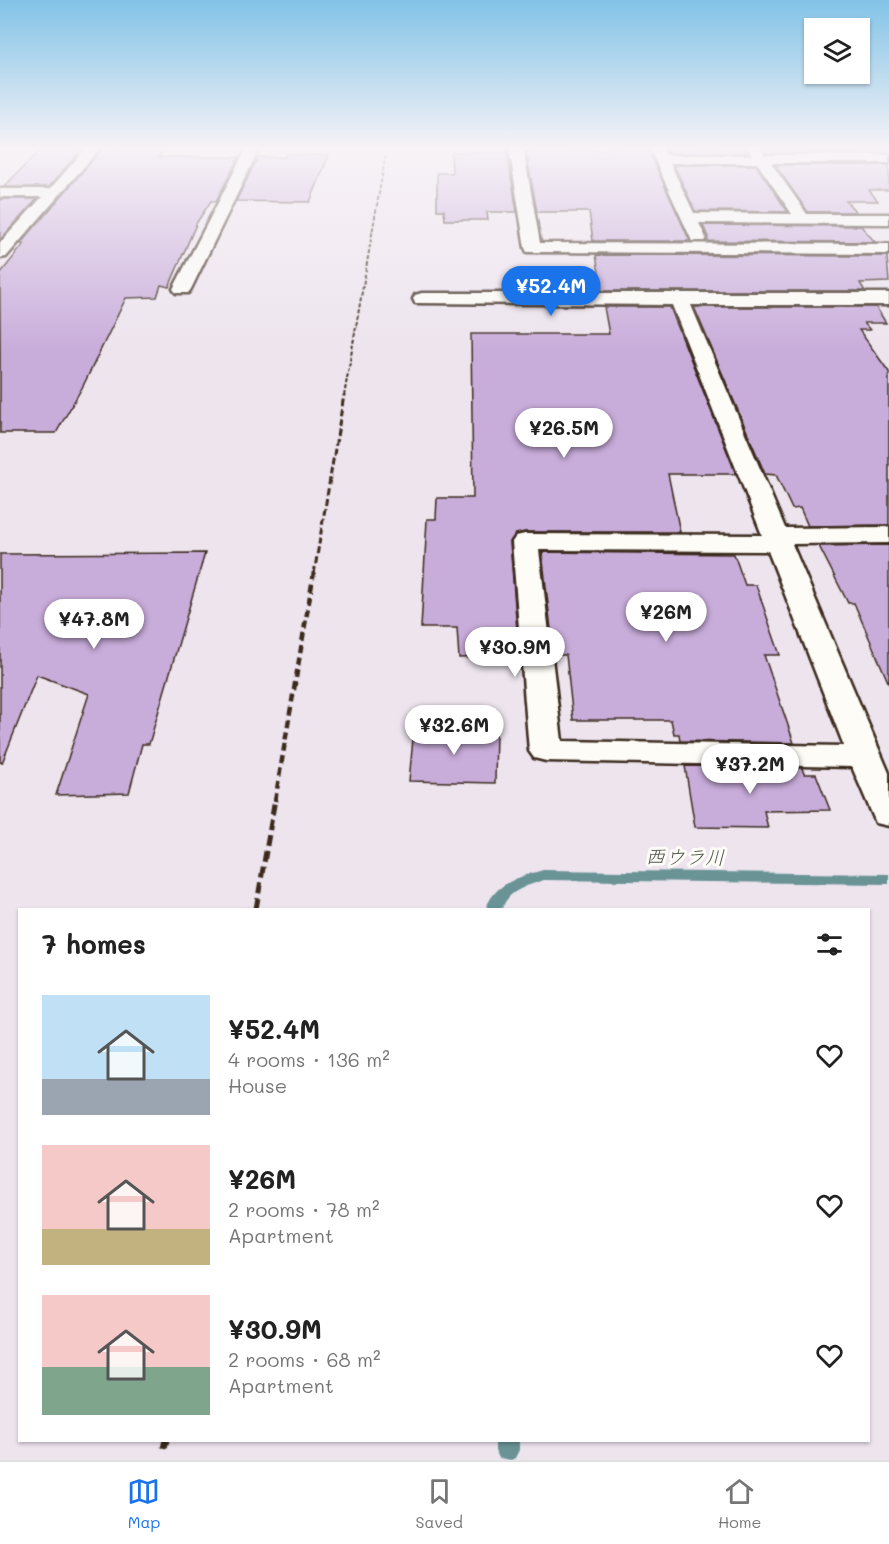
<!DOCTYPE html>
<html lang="en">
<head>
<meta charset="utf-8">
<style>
  body { margin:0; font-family:Mali,"Klee One",sans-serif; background:#f2f2f2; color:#222; height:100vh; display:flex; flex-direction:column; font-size:22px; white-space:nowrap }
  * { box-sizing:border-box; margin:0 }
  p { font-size:20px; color:#767676 }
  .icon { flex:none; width:33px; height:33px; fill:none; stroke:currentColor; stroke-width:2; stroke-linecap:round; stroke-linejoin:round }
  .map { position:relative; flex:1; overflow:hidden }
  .details { position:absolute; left:18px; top:908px; width:852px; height:534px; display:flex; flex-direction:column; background:#fff; border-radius:0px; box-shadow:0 2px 4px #0004 }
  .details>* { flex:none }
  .buttons { position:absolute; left:804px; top:18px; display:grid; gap:12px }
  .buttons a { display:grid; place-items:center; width:66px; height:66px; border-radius:0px; background:#fff; box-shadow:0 2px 4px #0004; font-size:30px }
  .price { position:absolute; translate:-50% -51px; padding:0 14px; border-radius:21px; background:#fff; color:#222; font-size:20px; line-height:39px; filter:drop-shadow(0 2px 3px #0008) }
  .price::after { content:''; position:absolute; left:50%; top:36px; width:18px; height:14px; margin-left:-9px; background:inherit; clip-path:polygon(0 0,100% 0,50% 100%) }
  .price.current { background:#1a73e8; color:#fff }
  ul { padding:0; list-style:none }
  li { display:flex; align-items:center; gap:18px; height:150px; padding:0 24px }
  li span { display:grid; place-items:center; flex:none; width:168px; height:120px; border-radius:0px; color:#555 }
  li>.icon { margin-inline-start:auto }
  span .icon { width:72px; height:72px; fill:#fffc; stroke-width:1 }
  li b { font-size:26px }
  h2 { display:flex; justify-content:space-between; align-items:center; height:72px; padding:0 24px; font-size:26px }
  .tabs { display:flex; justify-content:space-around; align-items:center; height:84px; border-top:2px solid #e0e0e0; background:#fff; font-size:16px; color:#767676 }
  .tabs a { display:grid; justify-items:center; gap:3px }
  .tabs .current { color:#1a73e8 }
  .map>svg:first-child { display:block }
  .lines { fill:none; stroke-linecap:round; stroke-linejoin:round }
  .stream { fill:#6a9396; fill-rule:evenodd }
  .building { fill:#c8acda; stroke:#3b2a1e; stroke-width:1.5 }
  .minor-casing { stroke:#3b2a1e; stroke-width:5 }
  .minor { fill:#fdfcf7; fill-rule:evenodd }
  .rail-far4 { stroke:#3b2a1e; stroke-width:2; stroke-dasharray:4 2; stroke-linecap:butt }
  .rail-far3 { stroke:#3b2a1e; stroke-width:3; stroke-dasharray:7 3; stroke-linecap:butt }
  .rail-far2 { stroke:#3b2a1e; stroke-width:4.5; stroke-dasharray:8 4.5; stroke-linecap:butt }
  .rail-far1 { stroke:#3b2a1e; stroke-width:5; stroke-dasharray:11 5; stroke-linecap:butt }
  .rail { stroke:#3b2a1e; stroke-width:7; stroke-dasharray:14 7; stroke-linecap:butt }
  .labels { text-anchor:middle; stroke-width:6; stroke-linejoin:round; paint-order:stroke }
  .water-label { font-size:20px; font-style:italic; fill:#4f5650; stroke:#fdfcf7 }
</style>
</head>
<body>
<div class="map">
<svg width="889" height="1460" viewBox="0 0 889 1460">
  <rect width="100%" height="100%" fill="#ede4ee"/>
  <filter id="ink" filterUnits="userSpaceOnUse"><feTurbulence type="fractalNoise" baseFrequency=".0167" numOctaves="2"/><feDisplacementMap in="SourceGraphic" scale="12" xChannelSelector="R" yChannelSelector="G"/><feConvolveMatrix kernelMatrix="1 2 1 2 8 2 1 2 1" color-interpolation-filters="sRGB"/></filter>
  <g filter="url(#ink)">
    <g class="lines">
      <g class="stream">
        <path d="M543 870 889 874V884L544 880C527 886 508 890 502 909H486C494 883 519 877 543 870Z"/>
        <path d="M495 1440H519V1450L515 1458 511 1460 499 1458 495 1450Z"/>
      </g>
    </g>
    <g class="building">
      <path d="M606 147H647L690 241H593L589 212H537L526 152 607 150Z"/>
      <path d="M665 147H745L748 153H667Z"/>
      <path d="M763 147H889V153H766Z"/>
      <path d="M41 149H82L49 187H4Z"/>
      <path d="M102 149H165L159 157H239L216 201H211L197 222 169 287 161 285 157 297 126 298 83 386 56 433H0V274L24 244H20Z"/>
      <path d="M451 152H507L517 212H487L488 220H445L444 210H437V173H452Z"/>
      <path d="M286 154 329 155 310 202 236 201 258 157H285Z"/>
      <path d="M674 165H756L788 212 695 211Z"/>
      <path d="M775 165H889V190H869L878 201H846L856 212H808Z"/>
      <path d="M0 199H37L0 240Z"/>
      <path d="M703 225 861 226 875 242 707 241 708 237Z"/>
      <path d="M596 255 887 256 889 282 860 283 865 291H602Z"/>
      <path d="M604 307H670L736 474H668L680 532H525L516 534 510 542 519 656 459 658 457 628H421L427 519H436L437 498H473L471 334H609Z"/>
      <path d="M694 307H876L886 323H864L870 330H859L889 372V525L808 526 800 508 792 509 776 475 765 474Z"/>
      <path d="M889 545V684L854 603H848L819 546Z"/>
      <path d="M542 552 734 554 745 585H756L780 655H764L794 743 680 741 679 734H674L671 720H573L566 655H554Z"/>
      <path d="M205 553 149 744H142L129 793 56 795 89 694 37 675 2 763 0 762V554Z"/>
      <path d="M414 729 496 730 495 783 409 781Z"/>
      <path d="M685 766 802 768 804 774H816L830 810 764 811 768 828 695 827Z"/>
    </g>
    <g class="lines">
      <defs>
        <g id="minor">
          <path d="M87 147H101L6 257 0 258V243L42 197H0V189H50Z"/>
          <path d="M247 147H260L191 289 188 293H176L173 289Z"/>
          <path d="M509 147H523L540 243 889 244V254L527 252 525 248Z"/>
          <path d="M649 147H662L666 155H752L747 147H760L765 155H889V163H771L807 214H889V224L699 223 706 238 704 241H692ZM670 163H757L792 214 694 213Z"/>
          <path d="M422 293H889V305H691L785 528 889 527V543L792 544 889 773V826L876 823 852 767 546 761 534 758 529 751 512 542 516 536 525 534 762 535 672 305 415 303 413 299 415 295ZM539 550 768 551 844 746 562 741Z"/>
        </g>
      </defs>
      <use href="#minor" class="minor-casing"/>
      <use href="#minor" class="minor"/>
      <path class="rail-far4" d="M344 396 387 147"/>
      <path class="rail-far3" d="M314 574 344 395"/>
      <path class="rail-far2" d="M275 801 314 572"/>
      <path class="rail-far1" d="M256 909 275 799"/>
      <path class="rail" d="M164 1448 166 1440"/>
    </g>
  </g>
  <linearGradient id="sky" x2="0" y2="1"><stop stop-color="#82c3e7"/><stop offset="0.42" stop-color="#f7f3f7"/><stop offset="1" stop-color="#f7f3f7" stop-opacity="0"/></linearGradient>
  <rect width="889" height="352" fill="url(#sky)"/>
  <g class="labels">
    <g class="water-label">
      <text transform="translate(685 857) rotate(1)" y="7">西ウラ川</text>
    </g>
  </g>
</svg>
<div class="buttons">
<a><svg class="icon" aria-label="layers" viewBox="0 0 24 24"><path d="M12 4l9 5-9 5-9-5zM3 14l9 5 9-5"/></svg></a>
</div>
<b class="price current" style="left:551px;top:317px">¥52.4M</b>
<b class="price" style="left:564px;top:459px">¥26.5M</b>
<b class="price" style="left:666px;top:643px">¥26M</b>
<b class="price" style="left:94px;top:650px">¥47.8M</b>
<b class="price" style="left:515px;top:678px">¥30.9M</b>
<b class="price" style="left:454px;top:756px">¥32.6M</b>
<b class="price" style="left:750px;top:795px">¥37.2M</b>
<section class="details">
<h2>7 homes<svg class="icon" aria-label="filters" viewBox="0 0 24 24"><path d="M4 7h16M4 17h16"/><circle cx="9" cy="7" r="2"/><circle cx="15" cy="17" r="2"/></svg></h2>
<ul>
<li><span style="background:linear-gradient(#bfe0f5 70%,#9aa5b1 0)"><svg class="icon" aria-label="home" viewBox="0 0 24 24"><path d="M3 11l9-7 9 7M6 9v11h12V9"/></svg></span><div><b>¥52.4M</b><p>4 rooms · 136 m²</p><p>House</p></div><svg class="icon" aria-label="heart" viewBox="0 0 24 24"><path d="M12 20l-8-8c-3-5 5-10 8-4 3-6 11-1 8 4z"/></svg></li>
<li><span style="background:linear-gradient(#f6c9c9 70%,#c2b280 0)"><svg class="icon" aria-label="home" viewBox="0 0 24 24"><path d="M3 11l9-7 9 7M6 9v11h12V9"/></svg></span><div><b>¥26M</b><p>2 rooms · 78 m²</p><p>Apartment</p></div><svg class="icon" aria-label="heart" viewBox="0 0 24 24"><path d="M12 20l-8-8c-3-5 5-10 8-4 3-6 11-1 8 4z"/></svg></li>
<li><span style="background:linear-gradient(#f6c9c9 60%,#7fa58c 0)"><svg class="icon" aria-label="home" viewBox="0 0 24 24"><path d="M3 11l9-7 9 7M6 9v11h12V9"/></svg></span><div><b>¥30.9M</b><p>2 rooms · 68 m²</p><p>Apartment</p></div><svg class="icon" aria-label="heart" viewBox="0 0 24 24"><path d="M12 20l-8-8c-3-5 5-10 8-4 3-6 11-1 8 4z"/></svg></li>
</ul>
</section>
</div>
<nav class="tabs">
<a class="current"><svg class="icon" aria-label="map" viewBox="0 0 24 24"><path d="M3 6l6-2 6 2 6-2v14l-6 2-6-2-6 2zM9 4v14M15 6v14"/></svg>Map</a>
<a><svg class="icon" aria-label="saved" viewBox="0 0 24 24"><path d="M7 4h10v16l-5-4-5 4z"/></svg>Saved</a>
<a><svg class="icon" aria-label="home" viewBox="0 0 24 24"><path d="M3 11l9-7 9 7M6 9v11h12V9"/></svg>Home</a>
</nav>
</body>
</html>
